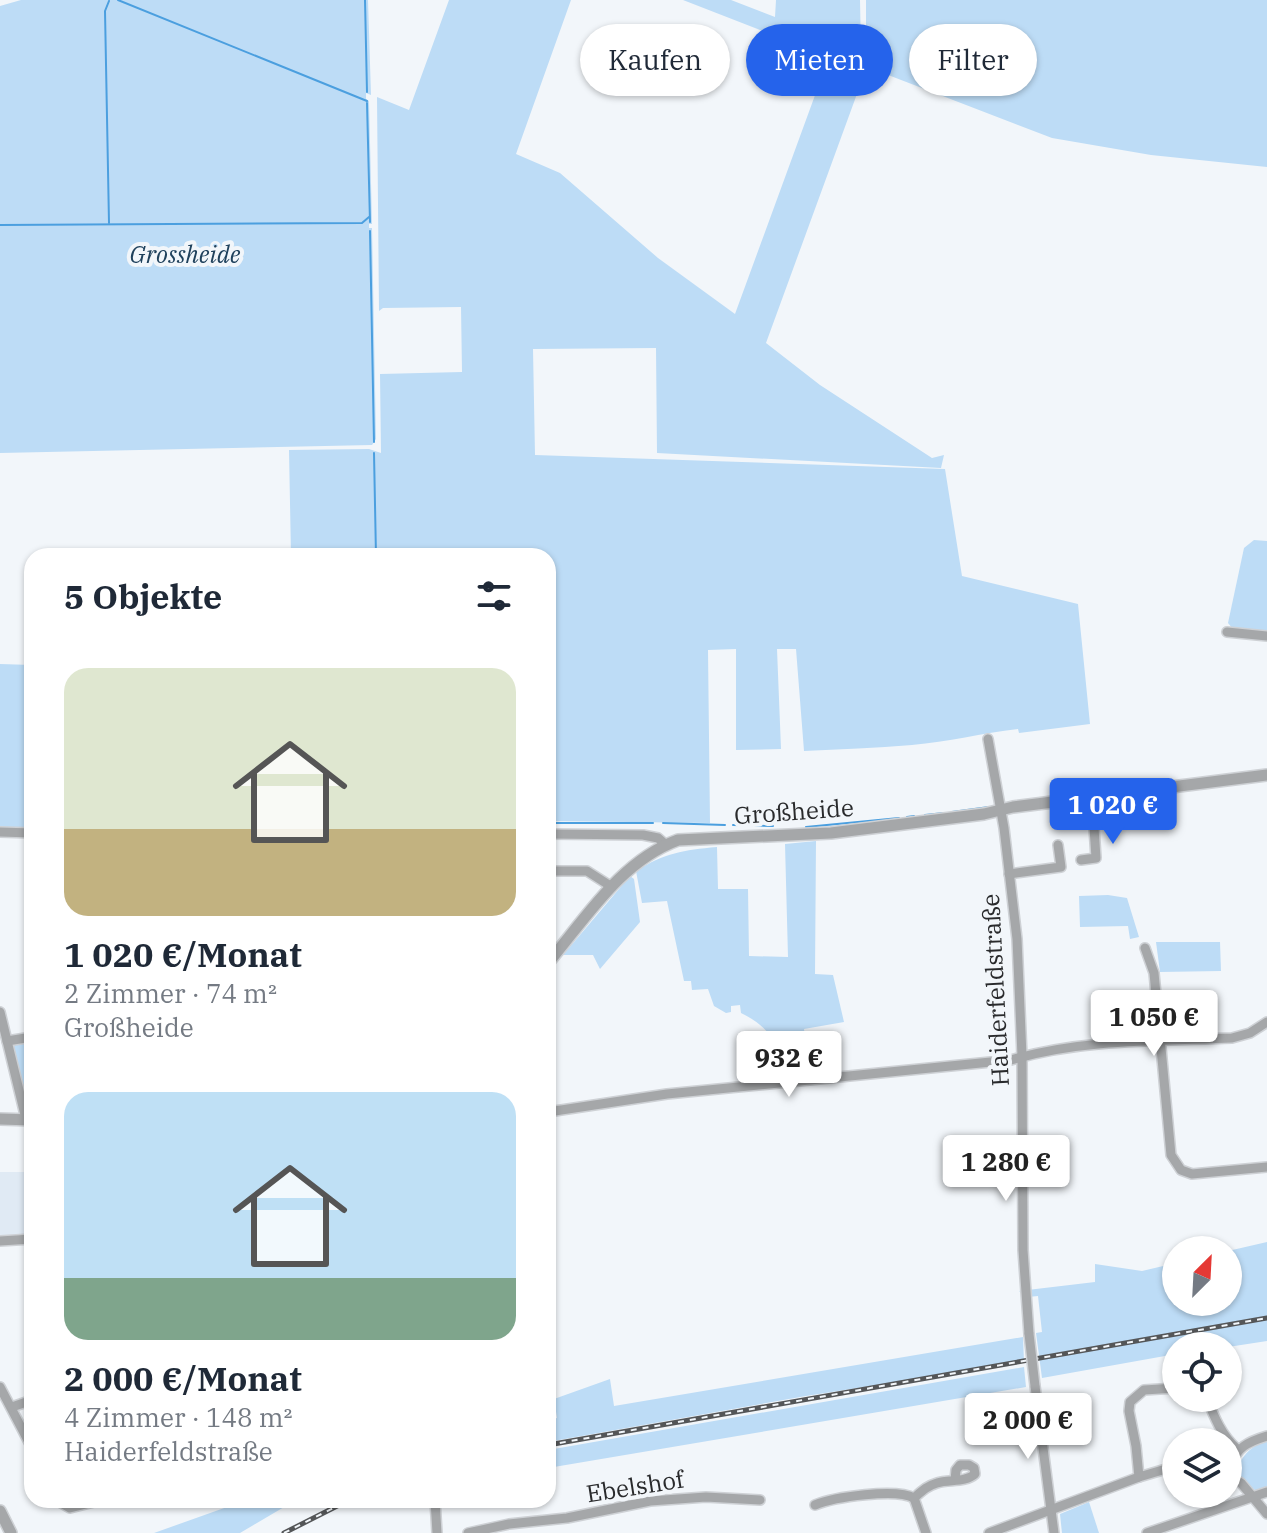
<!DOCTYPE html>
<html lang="de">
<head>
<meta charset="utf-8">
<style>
  body { margin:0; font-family:"IBM Plex Serif",serif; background:#f6f6f7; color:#1f2937; height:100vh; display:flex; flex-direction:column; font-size:30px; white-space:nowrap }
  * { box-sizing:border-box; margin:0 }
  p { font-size:26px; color:#747a83 }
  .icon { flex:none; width:44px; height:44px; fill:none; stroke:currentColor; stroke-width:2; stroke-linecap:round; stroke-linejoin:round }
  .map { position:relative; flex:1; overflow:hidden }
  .details { position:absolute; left:24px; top:548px; width:532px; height:960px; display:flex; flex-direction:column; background:#fff; border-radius:24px; box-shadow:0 2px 6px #0004 }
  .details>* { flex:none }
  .guide { position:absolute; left:580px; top:24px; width:566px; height:72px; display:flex; gap:16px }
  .needle { width:52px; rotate:24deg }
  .fabs { position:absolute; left:1162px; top:1236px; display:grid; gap:16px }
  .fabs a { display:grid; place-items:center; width:80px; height:80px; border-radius:50%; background:#fff; box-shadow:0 2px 6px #0004; font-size:40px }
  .price { position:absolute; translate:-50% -68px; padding:0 18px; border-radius:8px; background:#fff; color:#222; font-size:26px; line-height:52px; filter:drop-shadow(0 2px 4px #0008) }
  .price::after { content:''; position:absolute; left:50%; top:48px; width:24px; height:18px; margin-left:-12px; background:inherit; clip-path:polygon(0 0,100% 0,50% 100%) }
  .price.active { background:#2563eb; color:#fff }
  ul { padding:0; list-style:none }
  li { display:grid; align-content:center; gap:16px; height:424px; padding:0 40px }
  li span { display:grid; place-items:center; height:248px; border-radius:24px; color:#555 }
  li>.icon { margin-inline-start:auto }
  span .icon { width:144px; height:144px; fill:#fffc; stroke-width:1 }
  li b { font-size:34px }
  h2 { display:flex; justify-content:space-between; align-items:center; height:96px; padding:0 40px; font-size:34px }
  .tag { padding:0 28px; border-radius:36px; background:#fff; box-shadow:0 2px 6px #0004; font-size:28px; line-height:72px }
  .tag.active { background:#2563eb; color:#fff }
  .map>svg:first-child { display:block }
  .built { fill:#e0eaf4 }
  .green { fill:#bddcf6 }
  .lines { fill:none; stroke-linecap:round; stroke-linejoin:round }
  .stream { stroke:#4b9fdf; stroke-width:2 }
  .minor-casing { stroke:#ced1d5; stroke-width:12 }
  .tertiary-casing { stroke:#ced1d5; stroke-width:14 }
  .minor { stroke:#a5a7a9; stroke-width:9 }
  .tertiary { stroke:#a5a7a9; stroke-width:11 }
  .rail-casing { stroke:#545658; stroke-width:5 }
  .rail { stroke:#f2f6fa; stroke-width:2; stroke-dasharray:6; stroke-linecap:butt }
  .minor-bridge-casing { stroke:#ced1d5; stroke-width:12; stroke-linecap:butt }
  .minor-bridge { stroke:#a5a7a9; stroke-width:9 }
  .labels { text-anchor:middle; stroke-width:8; stroke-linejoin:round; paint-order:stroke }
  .park-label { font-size:24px; font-style:italic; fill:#1f415c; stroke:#f2f6fa }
  .street-label { font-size:24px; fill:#292a2c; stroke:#f2f6fa }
</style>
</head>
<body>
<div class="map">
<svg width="1267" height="1533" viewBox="0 0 1267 1533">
  <rect width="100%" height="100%" fill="#f2f6fa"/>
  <path class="built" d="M0 1172H25L29 1234 0 1236Z"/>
  <g class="green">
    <path d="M21 0H368L371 95 366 93V99L369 101 372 224H369V228H372L376 439 372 445 0 453V6Z"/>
    <path d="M449 0H571L516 154 560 173 658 258 735 314 829 57 683 0H731L775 17 776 0H860L861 51 866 53V0H1267V167L1151 155 1052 138 831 53 830 57 865 72 766 343 820 385 932 458 944 455 941 468 657 453 656 348 533 349 535 455 945 469 962 576 1078 604 1090 724 1019 733 1018 729C982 733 948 742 912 745 876 748 840 749 804 751L796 649H777L781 749 736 750V649L708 650 710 823 548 821V556H291L289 450 369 449 381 453 380 374 462 372 461 307 383 308 379 311 377 97 409 110Z"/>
    <path d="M1254 540 1267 541V632L1233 629 1228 623 1244 548Z"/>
    <path d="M0 664 32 665V828H0Z"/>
    <path d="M816 841 815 974 833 975 844 1022 804 1029 810 1071 783 1074C778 1043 770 1027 741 1013L740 1005 731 1006V1012L726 1013 714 1006 708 989 692 990 691 981H684L667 901 642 903 636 871C665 853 683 850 717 847L718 889H748L749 956 788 957 785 844Z"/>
    <path d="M630 876 634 879 640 922 600 969 593 955H563Z"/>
    <path d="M1108 895 1127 898 1139 937 1130 939 1128 926 1080 927 1079 896Z"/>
    <path d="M1156 942H1220L1221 971 1160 972Z"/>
    <path d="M32 1042V1098L26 1099 12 1045Z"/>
    <path d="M1267 1242V1341L1228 1347 1176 1346V1354L1042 1378 1036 1333 1042 1332 1038 1296 1028 1297 1019 1291 1095 1282V1264L1142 1271 1176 1263V1302H1228V1251Z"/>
    <path d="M1023 1337 1024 1362 806 1396 548 1442V1420L557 1418 554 1399 610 1379 614 1406Z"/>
    <path d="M1024 1367 1026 1387 548 1468V1450Z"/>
    <path d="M1267 1440V1489L1256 1491 1236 1475C1240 1456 1250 1447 1267 1440Z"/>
    <path d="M226 1500H296L240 1533H154L227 1507Z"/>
    <path d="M1089 1502 1099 1533H1062L1060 1514Z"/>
  </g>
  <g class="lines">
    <g class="stream">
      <path d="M118 0 367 101"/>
      <path d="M365 0 367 92"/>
      <path d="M367 103 370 222"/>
      <path d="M109 223 105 11 109 1"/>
      <path d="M0 225 362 223 369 217"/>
      <path d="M370 231 374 442"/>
      <path d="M374 453 376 556"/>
      <path d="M952 812 989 807"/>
      <path d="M925 815 944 813"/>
      <path d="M907 817 914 816"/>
      <path d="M548 823H653"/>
      <path d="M663 823 725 825"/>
      <path d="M733 825 773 826"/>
      <path d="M806 827 899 818"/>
    </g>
    <defs>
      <g id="minor">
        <path d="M1227 632 1267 636"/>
        <path d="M988 739 1004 828 1017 939 1022 1056 1023 1250 1029 1334"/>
        <path d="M0 832 32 833"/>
        <path d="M548 834 643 835 658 838 666 845"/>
        <path d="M1081 860 1096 858 1092 797"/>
        <path d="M548 871H587L612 887"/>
        <path d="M1009 874 1061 867 1058 845"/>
        <path d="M1145 948 1154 973 1171 1155 1181 1170 1192 1174 1267 1167"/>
        <path d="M0 1012 26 1119"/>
        <path d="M7 1041 32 1037"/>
        <path d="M548 1112 667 1094 1011 1060C1081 1039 1160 1041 1232 1038L1250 1033 1267 1022"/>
        <path d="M0 1241 32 1239"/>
        <path d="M1035 1386 1054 1533"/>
        <path d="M0 1387 32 1448"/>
        <path d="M1207 1398C1214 1417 1222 1436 1237 1449"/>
        <path d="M12 1407 32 1400"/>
        <path d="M1228 1467C1238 1447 1247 1442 1267 1436"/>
        <path d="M1228 1475 1241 1483 1267 1514"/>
        <path d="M1139 1477 1136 1446 1129 1411 1130 1402 1144 1390 1176 1388"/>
        <path d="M914 1498 926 1533"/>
        <path d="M56 1500 70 1508 102 1500"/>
        <path d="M435 1500 437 1533"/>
        <path d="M815 1505C834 1497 896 1488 914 1498 922 1491 927 1486 937 1483 949 1479 965 1483 975 1474L974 1468 969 1465H960L956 1470 955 1480"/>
        <path d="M468 1533 509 1524 567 1518 650 1501 706 1497 760 1500"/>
        <path d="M989 1533 1139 1477 1176 1466"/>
        <path d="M1147 1533 1267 1492"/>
      </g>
      <g id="tertiary">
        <path d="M548 963C586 918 621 861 678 840L831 833 984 814 1013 807 1267 775"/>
        <path d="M0 1119 32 1120"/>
        <path d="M0 1511 11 1533"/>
      </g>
    </defs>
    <use href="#minor" class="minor-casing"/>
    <use href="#tertiary" class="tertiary-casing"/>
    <use href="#minor" class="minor"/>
    <use href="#tertiary" class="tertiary"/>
    <defs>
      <g id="rail">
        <path d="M548 1445 1267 1318"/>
        <path d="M284 1533 349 1500"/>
      </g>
    </defs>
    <use href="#rail" class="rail-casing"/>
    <use href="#rail" class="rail"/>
    <defs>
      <path id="minor-bridge" d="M1029 1334 1035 1386"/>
    </defs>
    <use href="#minor-bridge" class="minor-bridge-casing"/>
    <use href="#minor-bridge" class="minor-bridge"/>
  </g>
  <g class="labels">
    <g class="park-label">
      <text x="185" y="263">Grossheide</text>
    </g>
    <g class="street-label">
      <text transform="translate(794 812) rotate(-4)" y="8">Großheide</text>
      <text transform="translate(996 990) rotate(-93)" y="8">Haiderfeldstraße</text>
      <text transform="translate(635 1487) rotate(-9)" y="8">Ebelshof</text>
    </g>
  </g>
</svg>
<div class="fabs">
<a><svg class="needle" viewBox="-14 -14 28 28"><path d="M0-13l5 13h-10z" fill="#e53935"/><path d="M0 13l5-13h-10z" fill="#747a83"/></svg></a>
<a><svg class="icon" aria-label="locate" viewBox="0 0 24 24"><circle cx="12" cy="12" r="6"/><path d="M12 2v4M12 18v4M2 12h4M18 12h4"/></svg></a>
<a><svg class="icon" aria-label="layers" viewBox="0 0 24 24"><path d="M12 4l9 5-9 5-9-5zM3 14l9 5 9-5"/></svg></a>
</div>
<b class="price active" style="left:1113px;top:846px">1 020 €</b>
<b class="price" style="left:1154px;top:1058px">1 050 €</b>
<b class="price" style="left:789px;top:1099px">932 €</b>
<b class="price" style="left:1006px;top:1203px">1 280 €</b>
<b class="price" style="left:1028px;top:1461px">2 000 €</b>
<div class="guide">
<a class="tag">Kaufen</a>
<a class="tag active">Mieten</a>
<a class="tag">Filter</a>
</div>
<section class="details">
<h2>5 Objekte<svg class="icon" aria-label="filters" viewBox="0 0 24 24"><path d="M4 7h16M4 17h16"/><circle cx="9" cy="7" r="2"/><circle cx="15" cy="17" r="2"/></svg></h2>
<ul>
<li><span style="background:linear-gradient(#dfe7d0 65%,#c2b280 0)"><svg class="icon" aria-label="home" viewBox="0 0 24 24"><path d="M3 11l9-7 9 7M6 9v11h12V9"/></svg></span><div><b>1 020 €/Monat</b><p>2 Zimmer · 74 m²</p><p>Großheide</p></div></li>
<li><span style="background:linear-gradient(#bfe0f5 75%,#7fa58c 0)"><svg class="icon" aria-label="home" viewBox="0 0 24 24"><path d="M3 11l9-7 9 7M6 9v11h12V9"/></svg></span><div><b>2 000 €/Monat</b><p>4 Zimmer · 148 m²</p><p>Haiderfeldstraße</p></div></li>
</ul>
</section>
</div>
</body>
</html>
